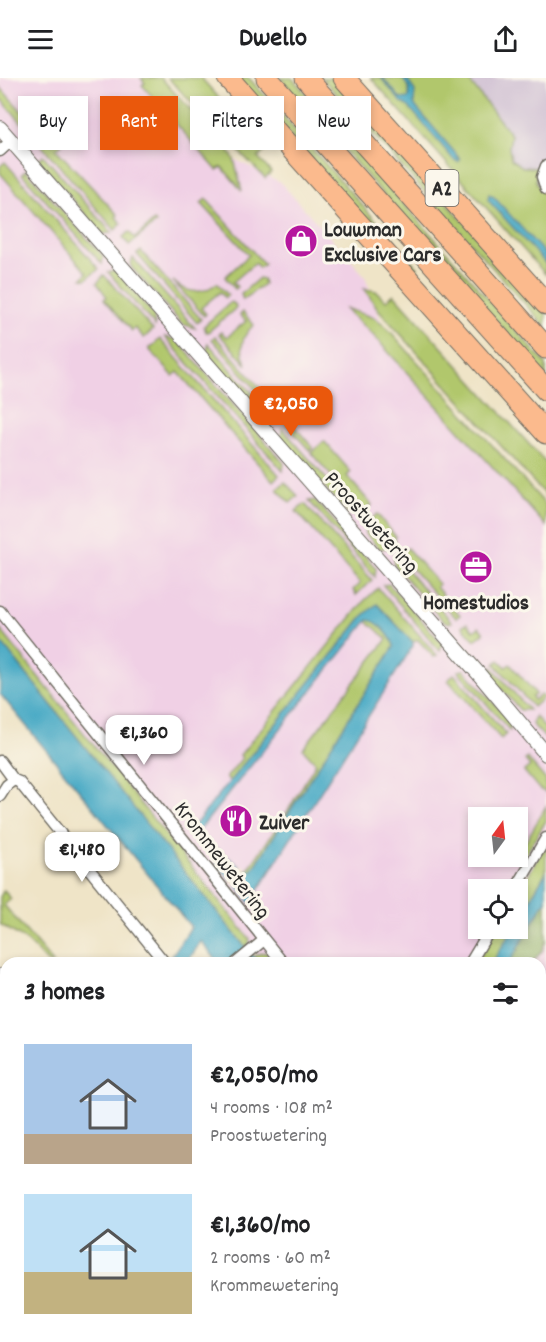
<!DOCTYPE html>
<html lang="en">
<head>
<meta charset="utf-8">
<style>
  body { margin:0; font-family:Dekko,sans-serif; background:#f2f2f2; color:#202124; height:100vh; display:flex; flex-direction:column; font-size:22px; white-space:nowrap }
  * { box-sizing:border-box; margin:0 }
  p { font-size:20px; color:#757577 }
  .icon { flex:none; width:33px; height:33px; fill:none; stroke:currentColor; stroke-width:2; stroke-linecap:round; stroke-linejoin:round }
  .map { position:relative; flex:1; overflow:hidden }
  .sheet { position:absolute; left:0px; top:879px; width:546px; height:386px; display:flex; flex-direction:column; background:#fff; border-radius:18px 18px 0 0; box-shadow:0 3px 9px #0003 }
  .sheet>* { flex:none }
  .hud { position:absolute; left:18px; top:18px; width:510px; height:54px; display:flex; gap:12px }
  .needle { width:39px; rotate:15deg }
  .controls { position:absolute; left:468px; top:729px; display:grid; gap:12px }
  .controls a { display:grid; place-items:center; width:60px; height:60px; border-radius:0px; background:#fff; box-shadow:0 3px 9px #0003; font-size:30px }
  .price { position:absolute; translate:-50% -51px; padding:0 14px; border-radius:12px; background:#fff; color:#222; font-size:20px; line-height:39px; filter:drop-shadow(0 2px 3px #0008) }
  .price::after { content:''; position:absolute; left:50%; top:36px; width:18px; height:14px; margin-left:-9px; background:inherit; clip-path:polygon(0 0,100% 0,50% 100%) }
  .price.active { background:#ea580c; color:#fff }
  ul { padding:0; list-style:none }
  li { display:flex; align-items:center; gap:18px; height:150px; padding:0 24px }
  li span { display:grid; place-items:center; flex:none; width:168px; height:120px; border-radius:0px; color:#555 }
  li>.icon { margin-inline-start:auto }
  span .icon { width:72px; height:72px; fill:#fffc; stroke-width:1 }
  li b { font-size:26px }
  h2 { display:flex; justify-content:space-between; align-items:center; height:72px; padding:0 24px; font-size:26px }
  .pill { padding:0 21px; border-radius:0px; background:#fff; box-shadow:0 3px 9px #0003; font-size:21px; line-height:54px }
  .pill.active { background:#ea580c; color:#fff }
  header { display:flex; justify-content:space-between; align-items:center; height:78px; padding:0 24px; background:#fff; font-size:27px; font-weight:700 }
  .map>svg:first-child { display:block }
  .built { fill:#f0d0e5; fill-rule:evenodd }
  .industrial { fill:#cebed2 }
  .green { fill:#b1c76c; stroke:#6e794c; stroke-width:1.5 }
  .forest { fill:#8cac60; stroke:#5c6c46; stroke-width:1.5 }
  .water { fill:#44a8c4; stroke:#386a78; stroke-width:1.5 }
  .pier { fill:#efe4c7 }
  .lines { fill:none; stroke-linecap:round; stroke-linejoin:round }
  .pedestrian-casing { stroke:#706c62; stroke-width:10 }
  .minor-casing { stroke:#706c62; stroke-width:13 }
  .tertiary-casing { stroke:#706c62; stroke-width:16 }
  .motorway-casing { stroke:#706c62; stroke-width:23 }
  .pedestrian { stroke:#fff; stroke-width:8 }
  .minor { stroke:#fff; stroke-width:10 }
  .tertiary { stroke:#fff; stroke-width:14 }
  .motorway { stroke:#fbba8d; stroke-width:21 }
  .labels { text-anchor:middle; stroke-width:6; stroke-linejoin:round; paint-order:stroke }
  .shield { fill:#fbf7ec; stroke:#696865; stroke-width:1.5 }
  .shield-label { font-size:21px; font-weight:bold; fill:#2b2b2b }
  .poi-label { font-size:22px; font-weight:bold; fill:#2b2b2b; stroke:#fbf7ec; text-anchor:start }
  .street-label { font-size:22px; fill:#2b2b2b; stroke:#fbf7ec }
</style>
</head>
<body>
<header><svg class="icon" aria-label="menu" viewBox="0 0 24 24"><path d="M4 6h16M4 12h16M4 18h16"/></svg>Dwello<svg class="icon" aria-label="share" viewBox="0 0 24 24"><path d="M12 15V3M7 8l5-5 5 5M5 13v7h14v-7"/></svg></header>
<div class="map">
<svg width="546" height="1264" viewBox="0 0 546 1264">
  <rect width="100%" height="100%" fill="#fbf7ec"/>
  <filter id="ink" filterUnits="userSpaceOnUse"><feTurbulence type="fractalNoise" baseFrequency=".0167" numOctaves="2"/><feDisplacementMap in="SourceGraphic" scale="12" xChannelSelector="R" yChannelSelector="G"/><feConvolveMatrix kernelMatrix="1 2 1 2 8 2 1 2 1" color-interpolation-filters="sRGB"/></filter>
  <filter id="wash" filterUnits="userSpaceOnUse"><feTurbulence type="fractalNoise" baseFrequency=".008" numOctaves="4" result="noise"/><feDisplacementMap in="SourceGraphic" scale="24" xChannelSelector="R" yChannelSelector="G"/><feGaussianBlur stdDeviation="1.35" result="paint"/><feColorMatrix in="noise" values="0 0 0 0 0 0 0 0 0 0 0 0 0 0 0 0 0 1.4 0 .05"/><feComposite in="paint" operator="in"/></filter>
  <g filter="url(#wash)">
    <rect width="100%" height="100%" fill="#efe4c7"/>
    <path class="built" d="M0 0H161L234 81 280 104 365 198 381 243 546 428V1264L540 1258V885H263L0 560ZM478 740H518V778H478ZM478 812H518V850H478Z"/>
    <path class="industrial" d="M430 0H546V132Z"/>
    <g class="green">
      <path d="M141 0H161L228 72 234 81 242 113 222 89 217 92 215 90 142 7 145 5Z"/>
      <path d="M168 0H201L259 64 265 73 258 80 271 94 265 100Z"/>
      <path d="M236 0H249L418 190 414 194Z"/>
      <path d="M280 0H292L546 286V299Z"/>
      <path d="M322 0H335L546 235V249Z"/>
      <path d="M371 0H467L511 57 509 70 511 81 523 89 539 90C531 107 540 107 546 120 546 128 546 184 546 197Z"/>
      <path d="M0 9 28 40 22 45 0 20Z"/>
      <path d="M36 47 53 67 59 63 62 66 56 71 118 137 116 139 122 146 115 152 29 53Z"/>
      <path d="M43 77 112 155 103 156 38 82Z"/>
      <path d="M5 84 99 191 86 201 82 200 87 195 0 95V88Z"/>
      <path d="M26 92 103 178 102 186 22 96Z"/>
      <path d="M206 121 264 186 259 190 255 185 233 204 237 209 235 211 225 199 249 177 201 125Z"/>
      <path d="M154 143 156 145 129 167 123 159 129 154 135 160Z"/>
      <path d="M141 173 201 241 197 245 137 176Z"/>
      <path d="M133 180 195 250 182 246 131 189V185Z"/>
      <path d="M114 193 117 194 154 237 155 248 108 194Z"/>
      <path d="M104 197 153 252 144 260 135 250 132 253 104 221 107 219 97 205Z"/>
      <path d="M259 200 263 201 264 206 243 222 241 216Z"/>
      <path d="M173 203C186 216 203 217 217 205L228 217 225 220 220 214 201 230 206 236 204 238Z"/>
      <path d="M364 211 376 213 386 223 394 216 546 385V418L378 231Z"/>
      <path d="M231 224 235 226 236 230 208 254H206L204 248Z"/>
      <path d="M344 230 375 240 389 252 546 427V448L372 256Z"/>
      <path d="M243 234 254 247C241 258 239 272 247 287L219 256 221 254 227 259 246 243 240 237Z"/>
      <path d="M215 258 275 327 272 330 212 261Z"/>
      <path d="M165 259 177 262 284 385 283 393Z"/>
      <path d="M160 261 279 397 273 403 178 294 173 298 149 271Z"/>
      <path d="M208 265 268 333H257L210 278 207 274Z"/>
      <path d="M290 343 313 370 310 373 286 346Z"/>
      <path d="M282 350 359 438 348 436 281 359Z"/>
      <path d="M324 363 351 394 347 398 372 427 363 434 311 375Z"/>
      <path d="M285 404 298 418 290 425 277 411Z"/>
      <path d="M315 422 376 490 375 499 309 423Z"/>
      <path d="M305 426 372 502 356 517 353 512 360 505 296 433Z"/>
      <path d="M377 436 396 459 394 461 396 463 392 467 370 442Z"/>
      <path d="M366 446 388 470 379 471 365 455Z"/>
      <path d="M402 470 404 472 407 470 439 506 436 509 460 537 456 540 397 474Z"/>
      <path d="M394 477 452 544 449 545 443 543 394 487Z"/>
      <path d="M389 506 442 565 440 573 383 507Z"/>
      <path d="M378 510 437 577 434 579 418 562 413 564 377 526 363 538 230 703 226 700 242 680 240 677 364 523Z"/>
      <path d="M368 541C378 542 393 560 394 569L252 793H247L287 734 316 685 303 671 387 561 368 544Z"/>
      <path d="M467 545 474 553 479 549 484 555 475 562 462 548Z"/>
      <path d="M0 551 250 861 249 866 245 869 0 563Z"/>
      <path d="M499 582 506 589 510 586 536 616 532 619 534 622 541 617 544 619 533 629 495 586Z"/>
      <path d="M492 589 529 632H520L491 599Z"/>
      <path d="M464 592 511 644 510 653 458 593Z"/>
      <path d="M454 596 506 656 501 661 448 602Z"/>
      <path d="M535 638 546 651V661L532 646Z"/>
      <path d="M527 680 546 702V715L539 711 524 693 530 688 525 682Z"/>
      <path d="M546 728V743L526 777H518Z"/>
      <path d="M546 766V794L518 842V814Z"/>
      <path d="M4 812 11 821 4 827 53 885H48L27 863 0 846V819Z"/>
      <path d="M496 851H513L492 885H476Z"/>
      <path d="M266 874 275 885H258L253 879 258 876Z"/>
      <path d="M6 912V952H0V916Z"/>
      <path d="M540 1011 546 1019V1243L540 1235Z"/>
      <path d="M2 1140 6 1143V1183L1 1192Z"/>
    </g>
    <g class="forest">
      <path d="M546 822V863L542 873 532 885H509L517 872 519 873 517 871Z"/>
      <path d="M540 987 546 992V1019L540 1011Z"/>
    </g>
    <g class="water">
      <path d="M381 0H383L401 21 409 20V10L402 0H406L415 13 414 25 416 29 456 76 460 82 458 84 453 81 410 30 400 23Z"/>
      <path d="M489 116 494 119 546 177V186L488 122Z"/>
      <path d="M377 526 413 564V568L250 825C245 819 240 811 235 806 225 794 209 785 215 769L246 793H252L394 569C393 560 378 542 368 542L201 750 198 754 211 766 209 768 191 752 192 750 363 538Z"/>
      <path d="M0 563 258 885H219L201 863 187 885H167L191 849 0 616Z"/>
      <path d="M546 794V822L509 885H492L513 851 518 850V842Z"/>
      <path d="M540 1235 546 1243V1264H524L520 1259 540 1258Z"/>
      <path d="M273 1259V1258L317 1259 314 1264H270Z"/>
    </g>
    <path class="pier" d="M242 787 248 791 236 808 230 803Z"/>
  </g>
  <g filter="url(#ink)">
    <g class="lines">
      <defs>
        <g id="pedestrian">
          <path d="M0 895 6 899"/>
          <path d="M0 962 6 970"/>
        </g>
        <g id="minor">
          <path d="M0 73 11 63"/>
          <path d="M546 88 542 99 546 111"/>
          <path d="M0 533 283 885"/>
          <path d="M0 683 14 702 19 704 165 885"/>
          <path d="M0 718 7 707 14 702"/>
          <path d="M515 812 546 760"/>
          <path d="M236 885 264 862"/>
          <path d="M470 885 491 850"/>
          <path d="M0 1096 6 1084"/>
          <path d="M0 1242 6 1233"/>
          <path d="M134 1258 138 1264"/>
          <path d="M248 1258 252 1264"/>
          <path d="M357 1258 368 1264"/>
          <path d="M492 1258 496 1264"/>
          <path d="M109 1264 113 1258"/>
          <path d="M338 1264 341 1258"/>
        </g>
        <path id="tertiary" d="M0 50 478 595 546 676"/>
        <g id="motorway">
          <path d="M228 0 546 355"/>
          <path d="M267 0 546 312"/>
          <path d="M306 0 546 270"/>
          <path d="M344 0 546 226"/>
        </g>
      </defs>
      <use href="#pedestrian" class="pedestrian-casing"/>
      <use href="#minor" class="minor-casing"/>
      <use href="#tertiary" class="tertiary-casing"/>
      <use href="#motorway" class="motorway-casing"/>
      <use href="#pedestrian" class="pedestrian"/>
      <use href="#minor" class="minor"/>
      <use href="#tertiary" class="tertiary"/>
      <use href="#motorway" class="motorway"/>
    </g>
  </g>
  <defs>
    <symbol id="shop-disc" viewBox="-11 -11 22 22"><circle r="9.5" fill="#b5179e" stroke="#fbf7ec"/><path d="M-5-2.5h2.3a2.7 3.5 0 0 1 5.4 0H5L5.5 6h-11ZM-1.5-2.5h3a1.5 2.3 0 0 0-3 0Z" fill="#fff"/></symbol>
    <symbol id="office-disc" viewBox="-11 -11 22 22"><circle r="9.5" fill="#b5179e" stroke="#fbf7ec"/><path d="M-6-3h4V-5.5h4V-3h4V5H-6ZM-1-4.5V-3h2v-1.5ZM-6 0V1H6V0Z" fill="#fff"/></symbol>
    <symbol id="restaurant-disc" viewBox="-11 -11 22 22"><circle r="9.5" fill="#b5179e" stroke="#fbf7ec"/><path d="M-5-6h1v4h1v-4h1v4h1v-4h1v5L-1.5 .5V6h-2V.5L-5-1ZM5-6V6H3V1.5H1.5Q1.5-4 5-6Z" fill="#fff"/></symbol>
  </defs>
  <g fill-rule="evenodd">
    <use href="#shop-disc" x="282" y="144" width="38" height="38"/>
    <use href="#office-disc" x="457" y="470" width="38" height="38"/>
    <use href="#restaurant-disc" x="217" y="724" width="38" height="38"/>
  </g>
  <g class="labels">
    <rect class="shield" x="425.5" y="92" width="33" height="36" rx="4.5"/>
    <g class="shield-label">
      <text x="442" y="117">A2</text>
    </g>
    <g class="poi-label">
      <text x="324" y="158">Louwman<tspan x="324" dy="25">Exclusive Cars</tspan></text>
      <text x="476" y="531" text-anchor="middle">Homestudios</text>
      <text x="259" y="751">Zuiver</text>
    </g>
    <g class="street-label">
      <text transform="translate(373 443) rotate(48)" y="8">Proostwetering</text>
      <text transform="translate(224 781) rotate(52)" y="8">Krommewetering</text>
    </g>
  </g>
</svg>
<div class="controls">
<a><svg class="needle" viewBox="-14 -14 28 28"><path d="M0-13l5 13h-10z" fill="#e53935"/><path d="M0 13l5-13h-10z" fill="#757577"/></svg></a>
<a><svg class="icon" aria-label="locate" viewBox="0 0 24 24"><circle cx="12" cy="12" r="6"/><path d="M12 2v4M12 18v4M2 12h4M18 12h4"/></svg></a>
</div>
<b class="price active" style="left:291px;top:359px">€2,050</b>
<b class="price" style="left:144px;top:688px">€1,360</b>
<b class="price" style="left:82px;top:805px">€1,480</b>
<div class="hud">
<a class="pill">Buy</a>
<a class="pill active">Rent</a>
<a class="pill">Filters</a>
<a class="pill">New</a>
</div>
<section class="sheet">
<h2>3 homes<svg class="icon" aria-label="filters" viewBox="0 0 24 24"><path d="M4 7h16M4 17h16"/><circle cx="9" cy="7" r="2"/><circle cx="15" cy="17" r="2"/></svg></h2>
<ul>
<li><span style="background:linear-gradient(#a9c7e8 75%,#b9a48a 0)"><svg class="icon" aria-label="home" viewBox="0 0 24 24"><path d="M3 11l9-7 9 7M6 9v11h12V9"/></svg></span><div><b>€2,050/mo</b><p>4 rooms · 108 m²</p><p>Proostwetering</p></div></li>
<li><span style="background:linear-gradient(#bfe0f5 65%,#c2b280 0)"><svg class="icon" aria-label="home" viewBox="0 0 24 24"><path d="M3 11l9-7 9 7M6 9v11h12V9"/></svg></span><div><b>€1,360/mo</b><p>2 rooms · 60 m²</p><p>Krommewetering</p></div></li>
</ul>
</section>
</div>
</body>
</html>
